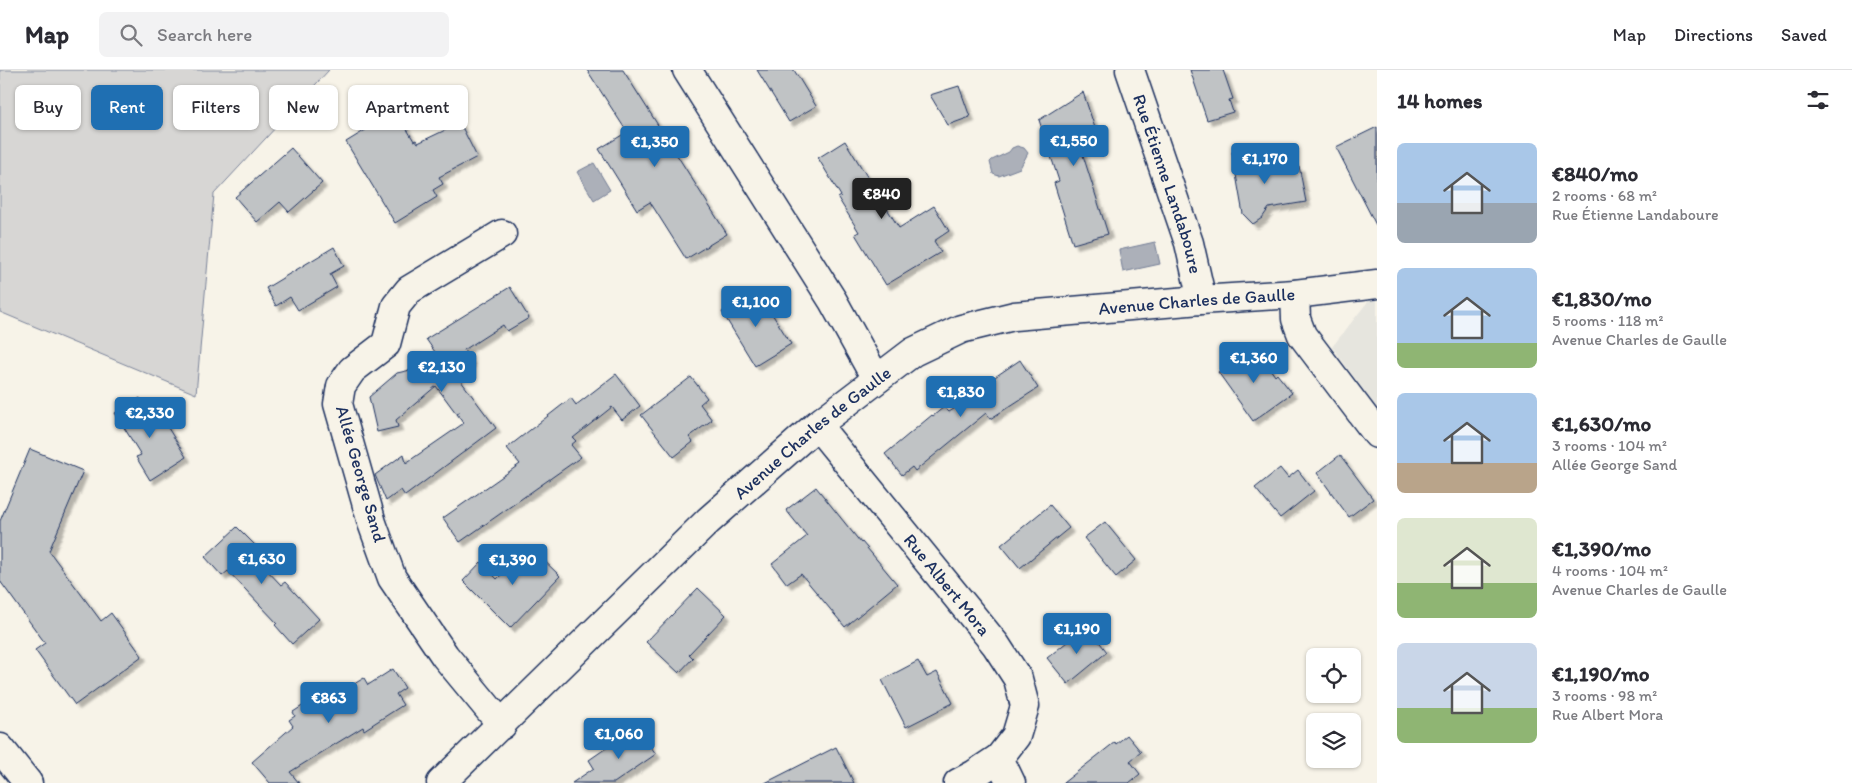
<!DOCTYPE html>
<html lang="en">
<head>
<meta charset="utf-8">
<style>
  body { margin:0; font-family:Itim,sans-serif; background:#f2f2f3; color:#2b2b33; height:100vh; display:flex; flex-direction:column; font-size:19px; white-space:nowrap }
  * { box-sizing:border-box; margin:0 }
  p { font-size:16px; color:#7c7c81 }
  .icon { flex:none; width:28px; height:28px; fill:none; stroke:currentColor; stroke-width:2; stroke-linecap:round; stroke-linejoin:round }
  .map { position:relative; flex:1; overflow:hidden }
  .side { display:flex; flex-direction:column; background:#fff; width:475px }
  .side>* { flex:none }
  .top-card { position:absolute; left:15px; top:15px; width:475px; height:45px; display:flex; gap:10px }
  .fabs { position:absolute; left:1306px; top:578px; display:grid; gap:10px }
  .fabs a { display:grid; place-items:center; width:55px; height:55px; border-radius:8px; background:#fff; box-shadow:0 1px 4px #0004; font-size:25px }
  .price { position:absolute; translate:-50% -42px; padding:0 11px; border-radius:5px; background:#1f6fb2; color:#fff; font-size:16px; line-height:32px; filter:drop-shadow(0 1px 2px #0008) }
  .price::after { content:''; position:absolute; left:50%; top:30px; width:15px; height:11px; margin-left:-8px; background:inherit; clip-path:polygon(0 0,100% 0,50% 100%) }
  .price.on { background:#222; color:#fff }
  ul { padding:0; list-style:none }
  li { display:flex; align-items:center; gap:15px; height:125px; padding:0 20px }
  li span { display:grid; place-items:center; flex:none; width:140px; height:100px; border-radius:8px; color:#555 }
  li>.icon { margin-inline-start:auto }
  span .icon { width:60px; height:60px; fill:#fffc; stroke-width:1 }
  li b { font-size:21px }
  h2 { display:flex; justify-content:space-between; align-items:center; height:60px; padding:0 20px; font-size:21px }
  .chip { padding:0 18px; border-radius:8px; background:#fff; box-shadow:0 1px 4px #0004; font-size:18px; line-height:45px }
  .chip.on { background:#1f6fb2; color:#fff }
  header { display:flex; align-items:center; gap:30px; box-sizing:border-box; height:70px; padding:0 25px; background:#fff; border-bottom:1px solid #e1e1e2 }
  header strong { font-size:24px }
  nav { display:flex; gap:28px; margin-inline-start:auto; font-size:18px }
  .search { width:350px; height:45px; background:#f2f2f3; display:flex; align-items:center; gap:12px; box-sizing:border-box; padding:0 18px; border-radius:8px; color:#7c7c81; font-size:19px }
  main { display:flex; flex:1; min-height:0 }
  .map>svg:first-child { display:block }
  .built { fill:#e6e5de }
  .green { fill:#d7d6d4; stroke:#798299 }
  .water { fill:#acb0b9; stroke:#727c95 }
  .building { fill:#c0c3c5; stroke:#1b2f5e; filter:url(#shadow) }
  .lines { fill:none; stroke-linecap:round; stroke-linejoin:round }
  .minor-casing { stroke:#1b2f5e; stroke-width:31 }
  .tertiary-casing { stroke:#1b2f5e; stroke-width:31 }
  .minor { stroke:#f7f3e8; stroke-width:28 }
  .tertiary { stroke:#f7f3e8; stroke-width:28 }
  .labels { text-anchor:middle; stroke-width:5; stroke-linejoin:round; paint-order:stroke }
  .street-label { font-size:18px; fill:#1b2f5e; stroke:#f7f3e8 }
</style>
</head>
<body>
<header>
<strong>Map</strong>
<div class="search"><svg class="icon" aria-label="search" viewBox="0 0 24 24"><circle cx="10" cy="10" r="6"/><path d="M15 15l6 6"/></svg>Search here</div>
<nav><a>Map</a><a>Directions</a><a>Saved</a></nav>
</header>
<main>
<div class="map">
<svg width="1377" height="713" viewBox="0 0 1377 713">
  <defs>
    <filter id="shadow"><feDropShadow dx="4.5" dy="4.5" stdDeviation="1" flood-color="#0004"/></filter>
  </defs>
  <rect width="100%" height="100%" fill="#f7f3e8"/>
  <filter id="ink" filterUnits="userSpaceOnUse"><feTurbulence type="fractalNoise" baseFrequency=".02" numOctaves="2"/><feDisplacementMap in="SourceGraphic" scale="10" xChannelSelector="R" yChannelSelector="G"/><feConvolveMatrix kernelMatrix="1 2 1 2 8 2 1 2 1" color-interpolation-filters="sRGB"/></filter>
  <g filter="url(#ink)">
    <path class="built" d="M1377 220V338L1332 277Z"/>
    <path class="green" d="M0 0H329L214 124 196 324 0 242Z"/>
    <g class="water">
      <path d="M1017 76 1024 78 1028 83 1020 98 999 106 993 104 990 92 992 90 1009 82 1012 78Z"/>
      <path d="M594 93 610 120 594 130 577 102Z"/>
      <path d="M1155 172 1160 194 1123 202 1119 180Z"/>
    </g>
    <g class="building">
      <path d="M587 0H623L727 164 686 189 650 132 637 140 599 79 627 62Z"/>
      <path d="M757 0H794L816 36 789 52Z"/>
      <path d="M1190 0H1223L1233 29 1229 30 1233 42 1207 50Z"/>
      <path d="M959 16 970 47 948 55 930 25Z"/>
      <path d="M1083 22 1100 73 1081 79 1108 164 1073 174 1054 113 1059 111 1039 50Z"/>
      <path d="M390 45 396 55 402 51 414 71 416 70 418 73 460 53 477 87 439 107 443 114 433 120 437 127 395 153 346 72Z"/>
      <path d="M1377 57V157L1336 77Z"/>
      <path d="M845 71 899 158 934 136 949 161 934 171 941 182 886 215 855 164 859 162 838 128 841 126 818 88Z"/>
      <path d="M1260 76 1265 102 1299 96 1306 132 1269 138 1262 148 1253 154 1243 144 1232 82Z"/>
      <path d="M291 78 322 113 289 142 280 132 257 152 235 127Z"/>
      <path d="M334 177 344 196 330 204 337 217 298 240 290 227 276 236 266 218Z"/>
      <path d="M510 217 529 248 507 261 503 255 464 280 471 292 455 303 496 358 405 426 401 420 386 431 375 405 404 384 406 393 464 353 457 344 460 342 456 343 436 316 396 350 398 357 377 362 369 327 397 303 415 299 435 282 426 269Z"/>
      <path d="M757 220 791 274 755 296 722 242Z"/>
      <path d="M1254 276 1275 306 1277 304 1292 323 1253 351 1218 302Z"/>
      <path d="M1020 290 1038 318 990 349 986 343 915 401 912 397 902 405 885 384 932 345 933 346 944 337 949 342 988 317 986 313Z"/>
      <path d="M616 304 640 336 622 350 612 337 573 368 576 371 571 375 581 387 460 472 443 448 520 394 507 378 571 328 576 335Z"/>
      <path d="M691 307 707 328 700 334 712 350 689 367 693 372 674 387 641 345Z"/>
      <path d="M140 328 153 349 160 345 186 387 150 410 136 387 141 385 115 343Z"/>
      <path d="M30 379 83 401 49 481 101 551 111 543 142 586 75 635 35 580 45 573 0 511V451Z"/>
      <path d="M1340 385 1373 429 1349 447 1317 403Z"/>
      <path d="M1280 398 1288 408 1298 400 1314 421 1280 448 1255 418Z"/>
      <path d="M816 417 861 473 862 472 897 514 845 557 801 504 787 514 772 494 807 466 786 440Z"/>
      <path d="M1050 435 1069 458 1020 498 1001 475Z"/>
      <path d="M1105 452 1136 490 1116 507 1084 468Z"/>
      <path d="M237 457 255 475 249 481 281 515 285 512 319 549 292 574 275 555 277 553 228 501 222 506 205 487Z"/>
      <path d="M529 476 560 506 510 558 463 511 481 492 497 509Z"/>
      <path d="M698 518 726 545 689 584 693 588 679 603 646 572Z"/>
      <path d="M1087 556 1107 582 1068 614 1047 588Z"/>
      <path d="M918 591 927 607 937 602 953 633 906 657 882 610Z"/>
      <path d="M393 599 405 618 396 624 403 635 364 660 363 657 290 702 299 713H270L252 692 293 656 289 650 295 646 293 642 307 633 305 629 327 615 334 626 364 608 368 615Z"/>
      <path d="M638 659 656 684 614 713H572L594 698 589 690 612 674 613 677Z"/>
      <path d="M1127 665 1141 682 1130 691 1140 704 1129 713H1063L1115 672 1116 674Z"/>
      <path d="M836 677 854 713H765Z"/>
    </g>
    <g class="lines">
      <defs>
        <g id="minor">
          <path d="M687 0 833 231 869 296 878 308"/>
          <path id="s1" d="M1130 0 1189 173 1199 217 1200 230"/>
          <path d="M1295 224 1296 249 1302 265 1377 364"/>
          <path id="s2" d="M817 355 996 575 1018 609 1025 636 1016 666 999 688 975 704 958 713"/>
          <path d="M502 655 445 586 392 508 372 453 338 334 341 316 352 300 386 274 396 236 409 220 502 164"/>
          <path d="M0 678 28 713"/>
          <path d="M999 688 1011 713"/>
        </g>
        <g id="tertiary">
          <path id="s3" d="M441 713 708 451 817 355 913 282 961 259 1014 246 1200 230 1295 224 1377 214"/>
        </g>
      </defs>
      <use href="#minor" class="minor-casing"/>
      <use href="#tertiary" class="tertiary-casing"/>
      <use href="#minor" class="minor"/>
      <use href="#tertiary" class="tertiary"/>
    </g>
  </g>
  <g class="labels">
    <g class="street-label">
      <text dy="6" stroke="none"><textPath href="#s1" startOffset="120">Rue Étienne Landaboure</textPath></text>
      <text dy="6" stroke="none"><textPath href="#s3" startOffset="931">Avenue Charles de Gaulle</textPath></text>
      <text dy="6" stroke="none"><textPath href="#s3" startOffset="511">Avenue Charles de Gaulle</textPath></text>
      <text transform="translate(361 404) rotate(74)" y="6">Allée George Sand</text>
      <text dy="6" stroke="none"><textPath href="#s2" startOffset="206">Rue Albert Mora</textPath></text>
    </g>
  </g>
</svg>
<div class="fabs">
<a><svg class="icon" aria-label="locate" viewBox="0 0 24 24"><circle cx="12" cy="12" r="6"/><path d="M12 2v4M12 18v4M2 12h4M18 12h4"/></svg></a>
<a><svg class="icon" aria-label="layers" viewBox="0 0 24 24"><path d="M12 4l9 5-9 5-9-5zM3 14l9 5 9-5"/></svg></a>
</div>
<b class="price" style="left:1074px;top:97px">€1,550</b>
<b class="price" style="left:655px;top:98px">€1,350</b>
<b class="price" style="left:1265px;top:115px">€1,170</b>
<b class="price on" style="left:882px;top:150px">€840</b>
<b class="price" style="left:756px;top:258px">€1,100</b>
<b class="price" style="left:1254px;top:314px">€1,360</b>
<b class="price" style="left:442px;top:323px">€2,130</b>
<b class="price" style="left:961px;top:348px">€1,830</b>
<b class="price" style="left:150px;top:369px">€2,330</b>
<b class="price" style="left:262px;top:515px">€1,630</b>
<b class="price" style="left:513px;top:516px">€1,390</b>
<b class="price" style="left:1077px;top:585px">€1,190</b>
<b class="price" style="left:329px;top:654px">€863</b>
<b class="price" style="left:619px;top:690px">€1,060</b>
<div class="top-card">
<a class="chip">Buy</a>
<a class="chip on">Rent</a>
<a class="chip">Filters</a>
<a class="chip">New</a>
<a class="chip">Apartment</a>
</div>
</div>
<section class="side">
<h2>14 homes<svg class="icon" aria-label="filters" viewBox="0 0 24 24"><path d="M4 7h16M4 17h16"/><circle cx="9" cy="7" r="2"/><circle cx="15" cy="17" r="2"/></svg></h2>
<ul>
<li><span style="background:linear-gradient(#a9c7e8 60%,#9aa5b1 0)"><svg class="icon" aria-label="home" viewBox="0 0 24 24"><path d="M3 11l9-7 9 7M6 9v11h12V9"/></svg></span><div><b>€840/mo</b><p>2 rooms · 68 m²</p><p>Rue Étienne Landaboure</p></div></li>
<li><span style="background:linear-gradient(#a9c7e8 75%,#8fb573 0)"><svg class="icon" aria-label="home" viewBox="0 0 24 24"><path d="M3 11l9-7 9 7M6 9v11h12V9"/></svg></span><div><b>€1,830/mo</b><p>5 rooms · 118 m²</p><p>Avenue Charles de Gaulle</p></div></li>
<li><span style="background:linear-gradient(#a9c7e8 70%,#b9a48a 0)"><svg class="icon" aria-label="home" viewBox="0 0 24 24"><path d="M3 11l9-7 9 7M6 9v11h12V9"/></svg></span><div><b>€1,630/mo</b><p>3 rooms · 104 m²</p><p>Allée George Sand</p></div></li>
<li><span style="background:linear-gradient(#dfe7d0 65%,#8fb573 0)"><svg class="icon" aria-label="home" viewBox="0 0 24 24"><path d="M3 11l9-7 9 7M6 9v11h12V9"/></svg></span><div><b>€1,390/mo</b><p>4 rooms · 104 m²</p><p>Avenue Charles de Gaulle</p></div></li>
<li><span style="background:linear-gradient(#c9d6e8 65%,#8fb573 0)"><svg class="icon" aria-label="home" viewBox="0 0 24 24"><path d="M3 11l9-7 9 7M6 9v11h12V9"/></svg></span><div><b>€1,190/mo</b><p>3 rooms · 98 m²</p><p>Rue Albert Mora</p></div></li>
</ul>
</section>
</main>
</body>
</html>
